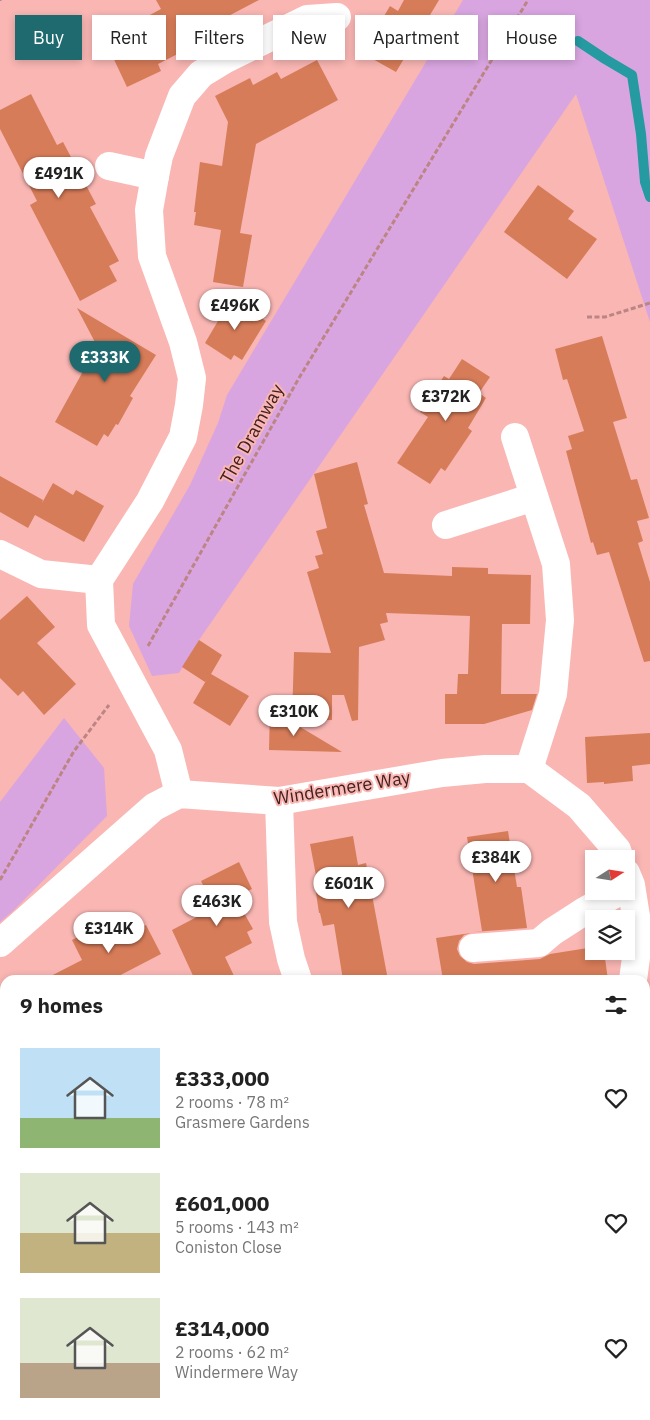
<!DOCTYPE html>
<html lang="en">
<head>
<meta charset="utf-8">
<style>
  body { margin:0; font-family:"IBM Plex Sans",sans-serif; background:#f6f6f6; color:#222; height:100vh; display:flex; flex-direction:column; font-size:19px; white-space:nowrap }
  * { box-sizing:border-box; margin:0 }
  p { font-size:16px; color:#767676 }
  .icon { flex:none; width:28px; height:28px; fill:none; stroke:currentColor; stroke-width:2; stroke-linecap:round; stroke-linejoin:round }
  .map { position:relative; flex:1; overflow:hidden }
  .drawer { position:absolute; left:0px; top:975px; width:650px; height:445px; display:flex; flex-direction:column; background:#fff; border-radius:15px 15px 0 0; box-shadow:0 2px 8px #0003 }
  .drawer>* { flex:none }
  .top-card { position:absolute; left:15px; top:15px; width:620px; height:45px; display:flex; gap:10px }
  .needle { width:32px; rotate:78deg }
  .controls { position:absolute; left:585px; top:850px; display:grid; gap:10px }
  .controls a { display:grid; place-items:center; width:50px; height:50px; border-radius:0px; background:#fff; box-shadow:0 2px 8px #0003; font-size:25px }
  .price { position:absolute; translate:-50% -42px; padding:0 11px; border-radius:18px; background:#fff; color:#222; font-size:16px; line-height:32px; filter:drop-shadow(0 1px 2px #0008) }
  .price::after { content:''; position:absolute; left:50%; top:30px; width:15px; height:11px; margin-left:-8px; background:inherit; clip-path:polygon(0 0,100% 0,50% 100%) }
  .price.active { background:#1e6a6f; color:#fff }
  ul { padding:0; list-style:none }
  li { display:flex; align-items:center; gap:15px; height:125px; padding:0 20px }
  li span { display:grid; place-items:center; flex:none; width:140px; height:100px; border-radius:0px; color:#555 }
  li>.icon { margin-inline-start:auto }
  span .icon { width:60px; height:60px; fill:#fffc; stroke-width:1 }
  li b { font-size:21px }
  h2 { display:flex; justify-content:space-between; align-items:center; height:60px; padding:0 20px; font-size:21px }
  .tag { padding:0 18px; border-radius:0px; background:#fff; box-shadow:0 2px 8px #0003; font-size:18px; line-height:45px }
  .tag.active { background:#1e6a6f; color:#fff }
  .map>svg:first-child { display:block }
  .green { fill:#d8a5e0 }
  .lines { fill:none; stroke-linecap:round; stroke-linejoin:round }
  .stream { stroke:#259aa1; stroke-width:10 }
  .building { fill:#d77c59 }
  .path { stroke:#bc8583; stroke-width:3; stroke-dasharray:5 2.5; stroke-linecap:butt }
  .minor { stroke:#fff; stroke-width:28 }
  .labels { text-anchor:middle; stroke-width:4; stroke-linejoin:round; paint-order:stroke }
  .street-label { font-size:18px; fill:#3f201f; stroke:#f9b6b3 }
</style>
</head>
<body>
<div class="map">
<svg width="650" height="1420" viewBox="0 0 650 1420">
  <rect width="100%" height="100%" fill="#f9b6b3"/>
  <g class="green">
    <path d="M463 0H650V322L576 94 199 640 179 673 152 676 129 626 133 584 190 485 218 423 227 395Z"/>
    <path d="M64 718 104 768 107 816 13 911 0 922V802Z"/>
  </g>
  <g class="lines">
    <path class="stream" d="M578 41 605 59 632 75 641 134 645 182 650 197"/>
  </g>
  <g class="building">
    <path d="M156 0H259L217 22 219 25 210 30 213 36 158 64 161 71 127 87 109 49 143 34 137 22 161 9Z"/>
    <path d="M404 0H439L396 72 362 53 390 6 398 11Z"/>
    <path d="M317 60 338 100 256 144 240 233 252 235 243 287 213 282 221 230 194 225 196 212H194L200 162 222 166 228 122 215 96 250 78 253 85 277 72 281 79Z"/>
    <path d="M31 94 57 145 63 142 96 204 90 207 119 261 109 266 117 281 80 301 30 205 37 201 0 129V110Z"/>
    <path d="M538 185 574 211 568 219 597 239 567 279 504 232Z"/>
    <path d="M231 299 266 321 242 360 234 355 231 360 205 343Z"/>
    <path d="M77 308 156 355 130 396 133 398 118 425 116 424 108 437 104 434 97 446 55 422 97 346Z"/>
    <path d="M602 336 627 418 613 422 631 480 637 479 649 518 637 521 643 541 638 543 650 582V661L644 662 609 552 597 555 593 542 591 543 566 451 572 449 568 436 584 431 567 379 563 380 555 349Z"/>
    <path d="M462 359 490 377 479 393 486 398 468 428 472 431 445 471 441 468 430 484 397 463 428 417 420 412 444 376 449 379Z"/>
    <path d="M357 462 368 504 364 505 384 573 452 576V567L488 568V574L531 575 530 624H502L501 694H537L532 710 484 724H445V694H457L458 674H468L470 616 386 613 388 622 380 624 385 640 359 647 358 720 352 721 344 695H332V720L292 721 294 652 331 653 307 572 319 568 315 556 323 554 316 531 327 528 314 474Z"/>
    <path d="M0 476 43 500 42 503 53 483 73 495 76 490 104 506 84 542 35 515 28 528 0 512Z"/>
    <path d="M27 596 55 627 37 643 76 684 44 715 23 691 18 696 0 678V620Z"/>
    <path d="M199 640 222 655 211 674 249 696 230 726 193 703 207 679 205 682 182 667Z"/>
    <path d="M270 709 342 752 269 750Z"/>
    <path d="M650 733V764L632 766 633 781 604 784V782L587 783 585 737Z"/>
    <path d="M508 831 517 887H521L527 928 473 932 482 931 467 837Z"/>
    <path d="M353 836 358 865 366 863 388 980H343L334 924 323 926 320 913H319L315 886H318L310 844Z"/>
    <path d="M239 862 252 889 235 897 253 929 247 932 252 943 225 957 236 980H195L172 930 231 899 214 907 201 881Z"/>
    <path d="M112 920 121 938 146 925 161 954 111 980H43L82 960 72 940Z"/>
    <path d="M471 933 464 935 459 941 457 949 460 956 467 962 474 964 540 959 550 954 594 947V951H604L608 980H443L436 938Z"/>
  </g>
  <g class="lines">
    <g class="path">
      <path d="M0 1V0"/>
      <path d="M587 317H605L650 303"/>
      <path d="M148 646 299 378 528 0"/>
      <path d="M0 880 74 751 109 705"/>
    </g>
    <g class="minor">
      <path d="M109 166 155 176"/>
      <path d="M515 437 556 564 560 620 553 694 529 769"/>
      <path d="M446 525 534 497"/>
      <path d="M0 554 41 574 99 580"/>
      <path d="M529 769 579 806 617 850 620 859"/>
      <path d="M179 794 168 750 101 625 99 580 150 501 183 437 189 405 192 378 183 342 152 256 149 210 155 176 159 156 182 96 201 74 224 60 307 19 337 17"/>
      <path d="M279 801 283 922 291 959 298 980"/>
      <path d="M626 873 631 885 639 935 633 980"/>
      <path d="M0 943 154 807 179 794 279 801 442 773 485 769H529"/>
      <path d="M473 948 539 943 552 932 583 912 620 891"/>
      <path d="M645 1051 650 1052"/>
    </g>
  </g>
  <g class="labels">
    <g class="street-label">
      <text transform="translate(252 434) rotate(-61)" y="6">The Dramway</text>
      <text transform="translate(342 788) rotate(-9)" y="6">Windermere Way</text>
    </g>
  </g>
</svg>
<div class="controls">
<a><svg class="needle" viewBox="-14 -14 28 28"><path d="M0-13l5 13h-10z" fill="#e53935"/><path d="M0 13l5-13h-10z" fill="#767676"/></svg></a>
<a><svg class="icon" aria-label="layers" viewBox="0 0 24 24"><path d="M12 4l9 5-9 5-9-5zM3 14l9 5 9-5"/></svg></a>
</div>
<b class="price" style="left:59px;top:199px">£491K</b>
<b class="price" style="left:235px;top:331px">£496K</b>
<b class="price active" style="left:105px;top:383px">£333K</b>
<b class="price" style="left:446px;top:422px">£372K</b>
<b class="price" style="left:294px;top:737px">£310K</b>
<b class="price" style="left:496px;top:883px">£384K</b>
<b class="price" style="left:349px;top:909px">£601K</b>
<b class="price" style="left:217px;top:927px">£463K</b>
<b class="price" style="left:109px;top:954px">£314K</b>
<div class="top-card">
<a class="tag active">Buy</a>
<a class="tag">Rent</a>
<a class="tag">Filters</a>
<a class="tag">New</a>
<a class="tag">Apartment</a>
<a class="tag">House</a>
</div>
<section class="drawer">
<h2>9 homes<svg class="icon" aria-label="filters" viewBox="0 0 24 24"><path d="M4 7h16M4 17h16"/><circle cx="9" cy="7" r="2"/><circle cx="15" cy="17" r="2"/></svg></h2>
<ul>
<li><span style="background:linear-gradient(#bfe0f5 70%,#8fb573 0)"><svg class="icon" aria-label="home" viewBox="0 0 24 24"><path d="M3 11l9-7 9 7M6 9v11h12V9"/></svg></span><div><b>£333,000</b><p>2 rooms · 78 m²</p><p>Grasmere Gardens</p></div><svg class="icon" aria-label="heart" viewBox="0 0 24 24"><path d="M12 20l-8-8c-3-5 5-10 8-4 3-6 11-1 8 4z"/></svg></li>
<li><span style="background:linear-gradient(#dfe7d0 60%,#c2b280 0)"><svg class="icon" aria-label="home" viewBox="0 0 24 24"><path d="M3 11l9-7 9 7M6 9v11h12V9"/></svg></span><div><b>£601,000</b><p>5 rooms · 143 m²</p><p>Coniston Close</p></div><svg class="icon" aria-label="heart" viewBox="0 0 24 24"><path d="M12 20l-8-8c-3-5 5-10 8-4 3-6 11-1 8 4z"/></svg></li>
<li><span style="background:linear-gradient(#dfe7d0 65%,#b9a48a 0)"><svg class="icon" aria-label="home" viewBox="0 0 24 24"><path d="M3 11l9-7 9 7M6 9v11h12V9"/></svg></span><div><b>£314,000</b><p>2 rooms · 62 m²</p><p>Windermere Way</p></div><svg class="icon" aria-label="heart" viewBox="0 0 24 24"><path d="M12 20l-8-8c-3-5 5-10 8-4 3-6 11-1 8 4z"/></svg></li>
</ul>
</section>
</div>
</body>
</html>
